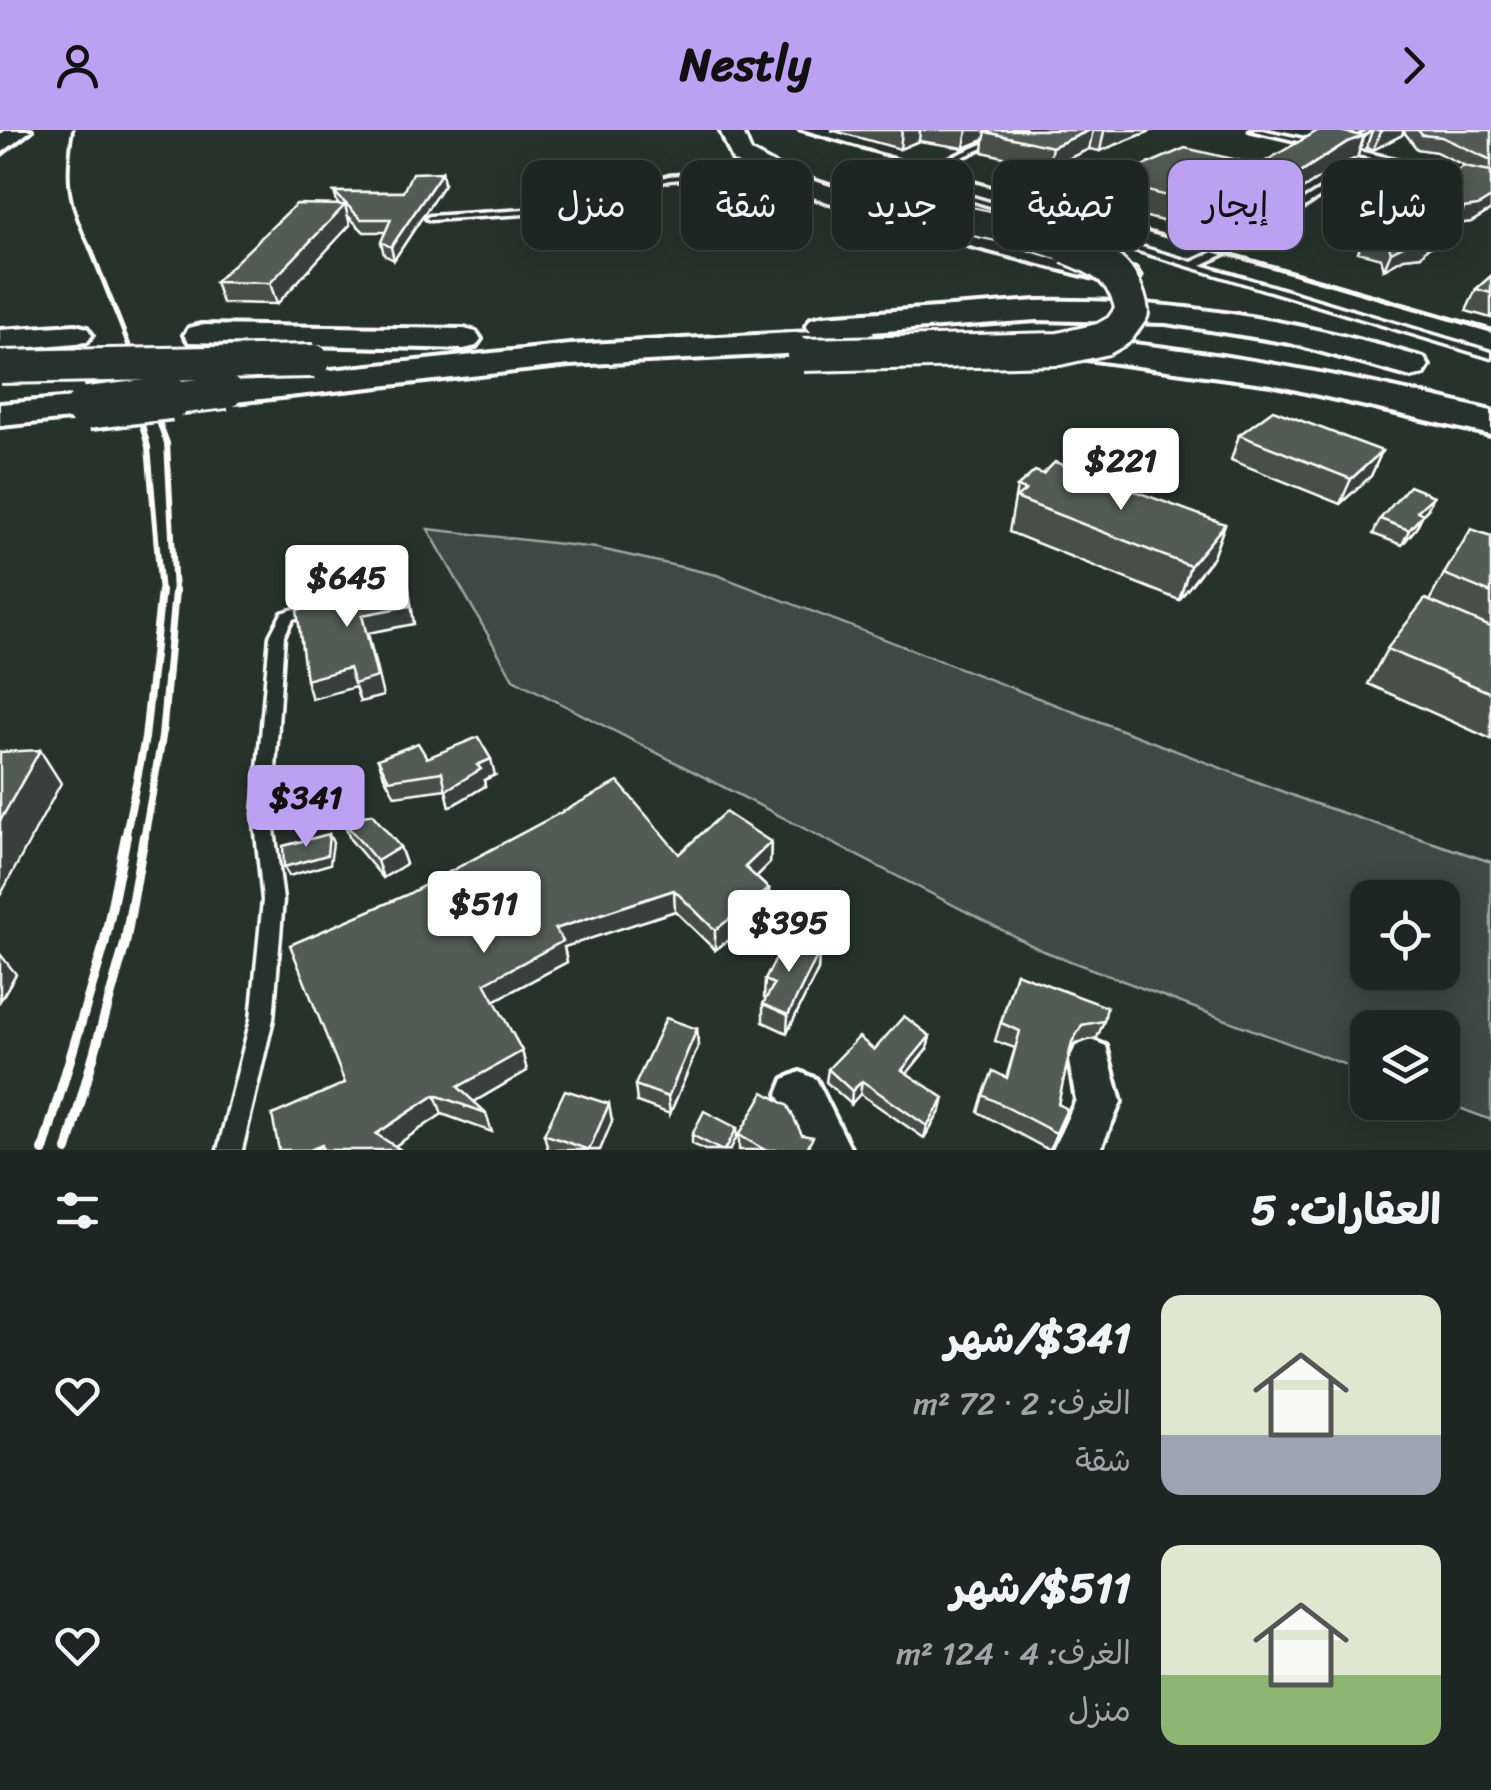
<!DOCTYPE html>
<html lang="ar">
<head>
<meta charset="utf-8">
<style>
  body { margin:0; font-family:Sriracha,"Playpen Sans Arabic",sans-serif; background:#252e2a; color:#f1f3f6; direction:rtl; height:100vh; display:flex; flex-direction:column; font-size:38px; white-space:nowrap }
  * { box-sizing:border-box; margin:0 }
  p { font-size:32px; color:#a0a5a5 }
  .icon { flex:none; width:55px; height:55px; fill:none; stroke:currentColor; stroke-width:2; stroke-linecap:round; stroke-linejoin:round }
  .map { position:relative; height:1020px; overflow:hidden; direction:ltr }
  .details { display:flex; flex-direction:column; background:#1c2622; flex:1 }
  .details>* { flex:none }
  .banner { position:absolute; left:30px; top:30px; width:1432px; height:90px; direction:rtl; display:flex; gap:20px }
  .tools { position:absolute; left:1350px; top:750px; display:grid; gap:20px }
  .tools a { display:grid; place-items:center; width:110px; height:110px; border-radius:20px; background:#1c2622; box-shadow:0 5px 25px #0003,0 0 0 2px #3a4340; font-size:50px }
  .price { position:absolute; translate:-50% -85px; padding:0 22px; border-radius:10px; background:#fff; color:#222; font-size:32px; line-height:65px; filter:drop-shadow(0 2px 5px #0008) }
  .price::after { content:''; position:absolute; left:50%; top:60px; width:30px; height:22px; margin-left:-15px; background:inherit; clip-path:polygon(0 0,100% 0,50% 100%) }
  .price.current { background:#bca0f2; color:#111 }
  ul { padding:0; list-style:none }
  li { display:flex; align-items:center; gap:30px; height:250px; padding:0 50px }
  li span { display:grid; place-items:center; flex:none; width:280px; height:200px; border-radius:20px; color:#555 }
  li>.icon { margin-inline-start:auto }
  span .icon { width:120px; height:120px; fill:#fffc; stroke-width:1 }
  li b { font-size:42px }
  h2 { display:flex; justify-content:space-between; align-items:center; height:120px; padding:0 50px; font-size:42px }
  .tag { padding:0 35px; border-radius:20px; background:#1c2622; box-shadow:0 5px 25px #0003,0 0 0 2px #3a4340; font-size:35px; line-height:90px }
  .tag.current { background:#bca0f2; color:#111 }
  header { display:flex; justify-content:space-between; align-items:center; height:130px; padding:0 50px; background:#bca0f2; color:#111; font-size:45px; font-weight:700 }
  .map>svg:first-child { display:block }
  .green { fill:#3e4944; stroke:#9ea4a2; stroke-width:2.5; fill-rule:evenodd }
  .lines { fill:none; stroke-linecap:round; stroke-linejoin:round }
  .service-casing { stroke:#fff; stroke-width:7 }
  .minor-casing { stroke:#fff; stroke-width:8 }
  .primary-casing { stroke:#fff; stroke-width:7 }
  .trunk-casing { stroke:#fff; stroke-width:8 }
  .service { fill:#26332d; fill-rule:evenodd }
  .minor { fill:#26332d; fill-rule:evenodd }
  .primary { fill:#26332d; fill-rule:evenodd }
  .trunk { fill:#26332d; fill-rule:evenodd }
  .rail-far4 { stroke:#fff; stroke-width:4 }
  .rail-far3 { stroke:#fff; stroke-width:5 }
  .rail-far2 { stroke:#fff; stroke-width:6 }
  .rail-far1 { stroke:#fff; stroke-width:8 }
  .rail { stroke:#fff; stroke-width:10 }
  .trunk-bridge-far2-casing { stroke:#fff; stroke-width:30; stroke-linecap:butt }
  .trunk-bridge-far1-casing { stroke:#fff; stroke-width:38; stroke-linecap:butt }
  .trunk-bridge-casing { stroke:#fff; stroke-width:49; stroke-linecap:butt }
  .trunk-bridge-far2 { stroke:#26332d; stroke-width:26 }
  .trunk-bridge-far1 { stroke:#26332d; stroke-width:32 }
  .trunk-bridge { stroke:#26332d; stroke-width:42 }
  .wall { fill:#464f4b; stroke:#fff; stroke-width:2.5 }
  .shaded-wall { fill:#39403d; stroke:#fff; stroke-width:2.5 }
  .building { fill:#515c57; stroke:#fff; stroke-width:2.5 }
</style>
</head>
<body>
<header><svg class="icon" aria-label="forward" viewBox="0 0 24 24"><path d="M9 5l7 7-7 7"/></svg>Nestly<svg class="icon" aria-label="person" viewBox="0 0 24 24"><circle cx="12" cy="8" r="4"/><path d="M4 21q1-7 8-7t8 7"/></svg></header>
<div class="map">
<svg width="1491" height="1020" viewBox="0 0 1491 1020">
  <rect width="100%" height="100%" fill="#26332d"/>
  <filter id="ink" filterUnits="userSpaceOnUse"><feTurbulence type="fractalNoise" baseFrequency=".01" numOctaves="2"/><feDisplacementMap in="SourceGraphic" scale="20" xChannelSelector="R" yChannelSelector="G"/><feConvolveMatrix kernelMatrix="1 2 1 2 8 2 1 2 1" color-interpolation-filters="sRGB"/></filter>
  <g filter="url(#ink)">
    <path class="green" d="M428 399 596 418 717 445 1307 671 1491 732V990L1443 972 1442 898H1368L1367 943 1041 820 513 549ZM1368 768H1442V842H1368Z"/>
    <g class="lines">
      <defs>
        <g id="service">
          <path d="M1015 0H1024L912 49 1192 132 1240 110 1371 28 1250 0H1262L1491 50V54L1378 30 1246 114 1201 135 1491 222V228L901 49Z"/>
          <path d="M763 38 766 42 670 50 557 82 430 90 426 88 430 86 557 78 669 46Z"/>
          <path d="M313 473 320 478 318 481 293 489 284 506 272 684 283 770 273 889 242 1020H218L251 889 263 770 254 684 270 506 282 483Z"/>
        </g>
        <g id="minor">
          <path d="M1091 910 1106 916 1121 972 1100 1020H1053L1076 970 1069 931 1076 916Z"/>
          <path d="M800 942 816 949 851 1020H804L778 964 784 949Z"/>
        </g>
        <path id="primary" d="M720 0H742L751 22 794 45 797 50 794 55H776L733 31Z"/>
        <g id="trunk">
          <path d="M6 0H31L0 24V5Z"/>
          <path d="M785 42 955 95 1136 140 1140 147 1125 156 935 107 776 55 772 50Z"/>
          <path d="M1037 171C1171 168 1296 190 1424 228L1429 236 1424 244 1411 247 1290 213 1166 193 1037 190 872 202 879 210 874 217 862 220 570 235 235 272 222 269 217 261 222 253 235 250 570 215 811 202 806 196 811 189 823 186Z"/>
          <path d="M75 195 87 198 92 205 87 212 0 220V200Z"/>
          <path d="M201 195 464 199 476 202 481 209 476 216 464 219 189 212 184 205 189 198Z"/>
          <path d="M1047 205C1198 218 1345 244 1491 281V305L1271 254 1035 222 1030 215 1035 208Z"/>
          <path d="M87 267 100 270 106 278 100 286 0 296V274Z"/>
        </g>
      </defs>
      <use href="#service" class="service-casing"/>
      <use href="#minor" class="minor-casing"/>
      <use href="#primary" class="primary-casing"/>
      <use href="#trunk" class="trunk-casing"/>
      <use href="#service" class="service"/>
      <use href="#minor" class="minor"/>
      <use href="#primary" class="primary"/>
      <use href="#trunk" class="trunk"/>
      <g class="rail-far4">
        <path d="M73 0C64 50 68 74 91 120"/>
        <path d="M798 0 1213 120"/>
      </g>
      <g class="rail-far3">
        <path d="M90 117 151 271"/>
        <path d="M1205 117 1491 200"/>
        <path d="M124 228 136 271"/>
      </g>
      <g class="rail-far2">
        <path d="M135 268 148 317 161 463"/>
        <path d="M150 268 167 313 175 463"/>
      </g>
      <g class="rail-far1">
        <path d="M125 709 145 608 161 461"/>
        <path d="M144 709 162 607 175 461"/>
      </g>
      <g class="rail">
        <path d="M43 1020 104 815 126 706"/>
        <path d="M67 1020 125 814 144 706"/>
      </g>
      <defs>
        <path id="trunk-bridge-far2" d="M914 79 1007 99 1074 120"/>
        <g id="trunk-bridge-far1">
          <path d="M803 225 1059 219 1103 209 1119 200 1132 182C1126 143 1102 130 1067 117"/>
          <path d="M0 237 314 231"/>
          <path d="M149 271 226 262"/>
        </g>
        <path id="trunk-bridge" d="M87 278 170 268"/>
      </defs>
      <use href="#trunk-bridge-far2" class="trunk-bridge-far2-casing"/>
      <use href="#trunk-bridge-far1" class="trunk-bridge-far1-casing"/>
      <use href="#trunk-bridge" class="trunk-bridge-casing"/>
      <use href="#trunk-bridge-far2" class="trunk-bridge-far2"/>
      <use href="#trunk-bridge-far1" class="trunk-bridge-far1"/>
      <use href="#trunk-bridge" class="trunk-bridge"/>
    </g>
    <g class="wall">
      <path d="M831 0H1153L1100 21 1089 19 1048 38 983 22 984 10 964 18 919 11 900 19Z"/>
      <path d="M1347 0H1491V80L1471 92 1457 94 1453 102 1443 106 1440 114 1427 118 1421 126 1404 128 1384 139 1381 128 1358 122 1364 106 1401 92 1466 36 1436 22 1417 19 1404 2 1402 5 1373 20 1366 18 1372 1 1364 6 1357 28 1339 35 1246 96 1213 88H1200L1184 97 1102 75 1108 51 1259 35Z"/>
      <path d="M442 42 444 54 394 130 384 125 381 112 386 102H364L347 85 350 95 277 174 222 173 215 152 338 75 334 62H403Z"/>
      <path d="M1491 146V188L1466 181 1476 159Z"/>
      <path d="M1239 305 1382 321 1371 346 1340 374 1231 330Z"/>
      <path d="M1017 357 1225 394 1213 427 1179 470 1009 402Z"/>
      <path d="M1427 380 1423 384 1416 398 1402 415 1373 404 1380 389Z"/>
      <path d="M1491 406V609L1368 554 1387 519 1429 471 1444 444Z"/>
      <path d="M427 628 495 645 484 650 485 656 450 677 446 659 395 666 384 646 378 629Z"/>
      <path d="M343 691 400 717 406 734 383 748 350 709Z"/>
      <path d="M771 712 770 733 756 747 769 759V780L715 820 675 781 564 817 567 832 494 871 522 921 527 941 474 972 486 983 492 1002 442 984 395 1016 279 1020 345 953 679 724Z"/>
      <path d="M819 822 818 840 787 903 763 892V874L766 869 764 868 765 850Z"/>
      <path d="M1016 843 1104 891 1097 908 1075 913 1070 920 1058 974 1067 979 1049 1020 978 982 983 965 1006 948 1015 918 995 911Z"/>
      <path d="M697 899 698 917 670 984 637 972 635 955Z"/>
      <path d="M930 906 927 919 907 943 941 980 924 1008 860 964 851 974 826 952 828 939 874 920Z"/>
      <path d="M612 991 600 1020H548L544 1004Z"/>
      <path d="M737 998V1006L730 1020H705L692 1014V1005Z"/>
      <path d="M739 1005H802L812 1020H739Z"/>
    </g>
    <g class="shaded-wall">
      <path d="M902 0H920L919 11 900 19Z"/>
      <path d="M967 0H1014L986 2 984 10 964 18Z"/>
      <path d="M1090 0H1093L1089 19 1048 38 1052 17Z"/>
      <path d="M1107 0H1153L1100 21 1104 1Z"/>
      <path d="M1366 0H1374L1361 7 1364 6 1357 28 1339 35 1246 96 1254 72Z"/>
      <path d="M1384 0H1404L1402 5 1373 20 1380 2Z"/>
      <path d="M442 42 444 54 394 130 391 117Z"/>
      <path d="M1207 63 1200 88 1184 97 1191 72Z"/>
      <path d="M1491 68V80L1471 92 1457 94 1464 78Z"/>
      <path d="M345 75 350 95 277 174 270 153Z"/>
      <path d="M1460 86 1453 102 1443 106 1440 114 1427 118 1421 126 1404 128 1384 139 1391 122 1434 101 1446 92Z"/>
      <path d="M1382 321 1371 346 1340 374 1351 349Z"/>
      <path d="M1434 366 1427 380 1410 396 1417 381Z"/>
      <path d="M1423 384 1416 398 1402 415 1409 400Z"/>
      <path d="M1225 394 1213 427 1179 470 1190 436Z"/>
      <path d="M404 441 409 459 414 494 368 503 383 566 360 572 355 557 312 569 306 550 362 485Z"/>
      <path d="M40 620 61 653 0 766V691Z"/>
      <path d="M491 629 495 645 484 650 485 656 450 677 446 660 477 635Z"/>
      <path d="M329 704 333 713 330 734 289 746 284 737Z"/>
      <path d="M771 712 770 733 745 758V737Z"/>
      <path d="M400 717 406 734 383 748 377 731Z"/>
      <path d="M769 759V780L715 820V800Z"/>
      <path d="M674 760 675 781 564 817 567 832 490 873 485 853 555 799Z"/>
      <path d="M819 822 818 840 787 903 788 885Z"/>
      <path d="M0 824 16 844 0 871Z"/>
      <path d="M697 899 698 917 670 984 668 967Z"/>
      <path d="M930 906 927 919 900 952 902 940Z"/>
      <path d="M522 921 527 941 465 977 458 957Z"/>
      <path d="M862 951 860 964 851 974 852 961Z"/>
      <path d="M435 965 442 984 389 1020 376 1004Z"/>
      <path d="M944 968 941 980 924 1008 927 996Z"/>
      <path d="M609 974 612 991 600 1020H589Z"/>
      <path d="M737 998V1006L730 1020H725Z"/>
    </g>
    <g class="building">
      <path d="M990 0H1090L1052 17 986 2Z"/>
      <path d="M1319 0H1336L1364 6 1347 12 1254 72 1220 63H1207L1191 72 1108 51 1185 18 1259 35Z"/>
      <path d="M1347 0H1366L1357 5 1344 2Z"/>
      <path d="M1418 0H1491V30L1442 7 1422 5Z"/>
      <path d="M1464 36 1491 41V68L1478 76 1464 78 1460 86 1446 92V98L1434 101 1428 110 1410 112 1391 122 1387 111 1364 106 1401 92 1426 59Z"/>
      <path d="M442 42 391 117 381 112 391 89H361L334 62H403L412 43Z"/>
      <path d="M296 74 345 75 270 153 215 152Z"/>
      <path d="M1491 146V163L1476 159Z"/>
      <path d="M1273 280 1382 321 1351 349 1239 305Z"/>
      <path d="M1055 332 1225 394 1190 436 1016 368 1026 360 1017 357 1035 341 1043 344Z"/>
      <path d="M1409 356 1434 366 1417 381 1423 384 1409 400 1380 389Z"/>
      <path d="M1471 399 1491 406V463L1444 444Z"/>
      <path d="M404 441 410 476 362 485 377 547 354 554 349 538 306 550 297 480 380 461 378 446Z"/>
      <path d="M1425 469 1491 497V563L1387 519Z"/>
      <path d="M478 607 491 629 477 635 481 639 446 660 442 642 389 650 378 629 418 613 427 628Z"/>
      <path d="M40 620 0 691V622Z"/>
      <path d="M618 652 679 724 725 682 771 712 745 737 769 759 715 800 674 760 555 799 563 811 485 853 522 921 458 957 486 983 435 965 376 1004 401 1020H323L322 1015 310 1020H279L272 985 345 953 290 815 406 765Z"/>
      <path d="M372 684 400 717 377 731 343 691Z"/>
      <path d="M329 704 327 725 284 737 283 716Z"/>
      <path d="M786 808 819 822 788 885 763 874 774 854 765 850Z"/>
      <path d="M1016 843 1107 877 1104 891 1082 895 1072 912 1058 974 1067 979 1056 1003 983 965 993 941 1007 948 1020 901 1001 893Z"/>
      <path d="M904 886 930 906 902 940 944 968 927 996 862 951 852 961 828 939 859 907 874 920Z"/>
      <path d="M666 888 697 899 668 967 635 955Z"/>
      <path d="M565 960 609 974 589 1020 544 1004Z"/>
      <path d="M764 962 788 976 802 1005 813 1007 806 1020H765L739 1005Z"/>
      <path d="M704 981 737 998 725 1020H721L692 1005Z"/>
    </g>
  </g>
</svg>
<div class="tools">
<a><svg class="icon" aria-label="locate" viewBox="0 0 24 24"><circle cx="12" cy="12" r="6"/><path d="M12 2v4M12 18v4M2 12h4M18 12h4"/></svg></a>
<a><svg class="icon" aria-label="layers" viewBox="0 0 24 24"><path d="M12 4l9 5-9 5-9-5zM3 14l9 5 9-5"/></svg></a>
</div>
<b class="price" style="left:1121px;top:383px">$221</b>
<b class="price" style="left:347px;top:500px">$645</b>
<b class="price current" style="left:306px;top:720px">$341</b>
<b class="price" style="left:484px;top:826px">$511</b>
<b class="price" style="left:789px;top:845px">$395</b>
<div class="banner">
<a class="tag">شراء</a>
<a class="tag current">إيجار</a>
<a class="tag">تصفية</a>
<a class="tag">جديد</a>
<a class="tag">شقة</a>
<a class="tag">منزل</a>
</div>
</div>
<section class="details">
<h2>العقارات: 5<svg class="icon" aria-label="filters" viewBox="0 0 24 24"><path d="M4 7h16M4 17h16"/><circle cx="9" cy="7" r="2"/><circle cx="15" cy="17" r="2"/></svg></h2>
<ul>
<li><span style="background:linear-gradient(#dfe7d0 70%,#9aa5b1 0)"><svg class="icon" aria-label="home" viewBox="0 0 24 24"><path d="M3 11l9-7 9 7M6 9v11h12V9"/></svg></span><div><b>$341/شهر</b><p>الغرف: 2 · 72 m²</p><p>شقة</p></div><svg class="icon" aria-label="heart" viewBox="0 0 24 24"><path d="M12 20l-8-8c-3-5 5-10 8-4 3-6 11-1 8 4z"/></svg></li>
<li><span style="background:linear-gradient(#dfe7d0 65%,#8fb573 0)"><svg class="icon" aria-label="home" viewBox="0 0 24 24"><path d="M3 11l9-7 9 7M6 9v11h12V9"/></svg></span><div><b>$511/شهر</b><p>الغرف: 4 · 124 m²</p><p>منزل</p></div><svg class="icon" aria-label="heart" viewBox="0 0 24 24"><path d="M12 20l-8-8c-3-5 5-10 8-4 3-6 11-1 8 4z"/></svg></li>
</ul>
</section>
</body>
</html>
